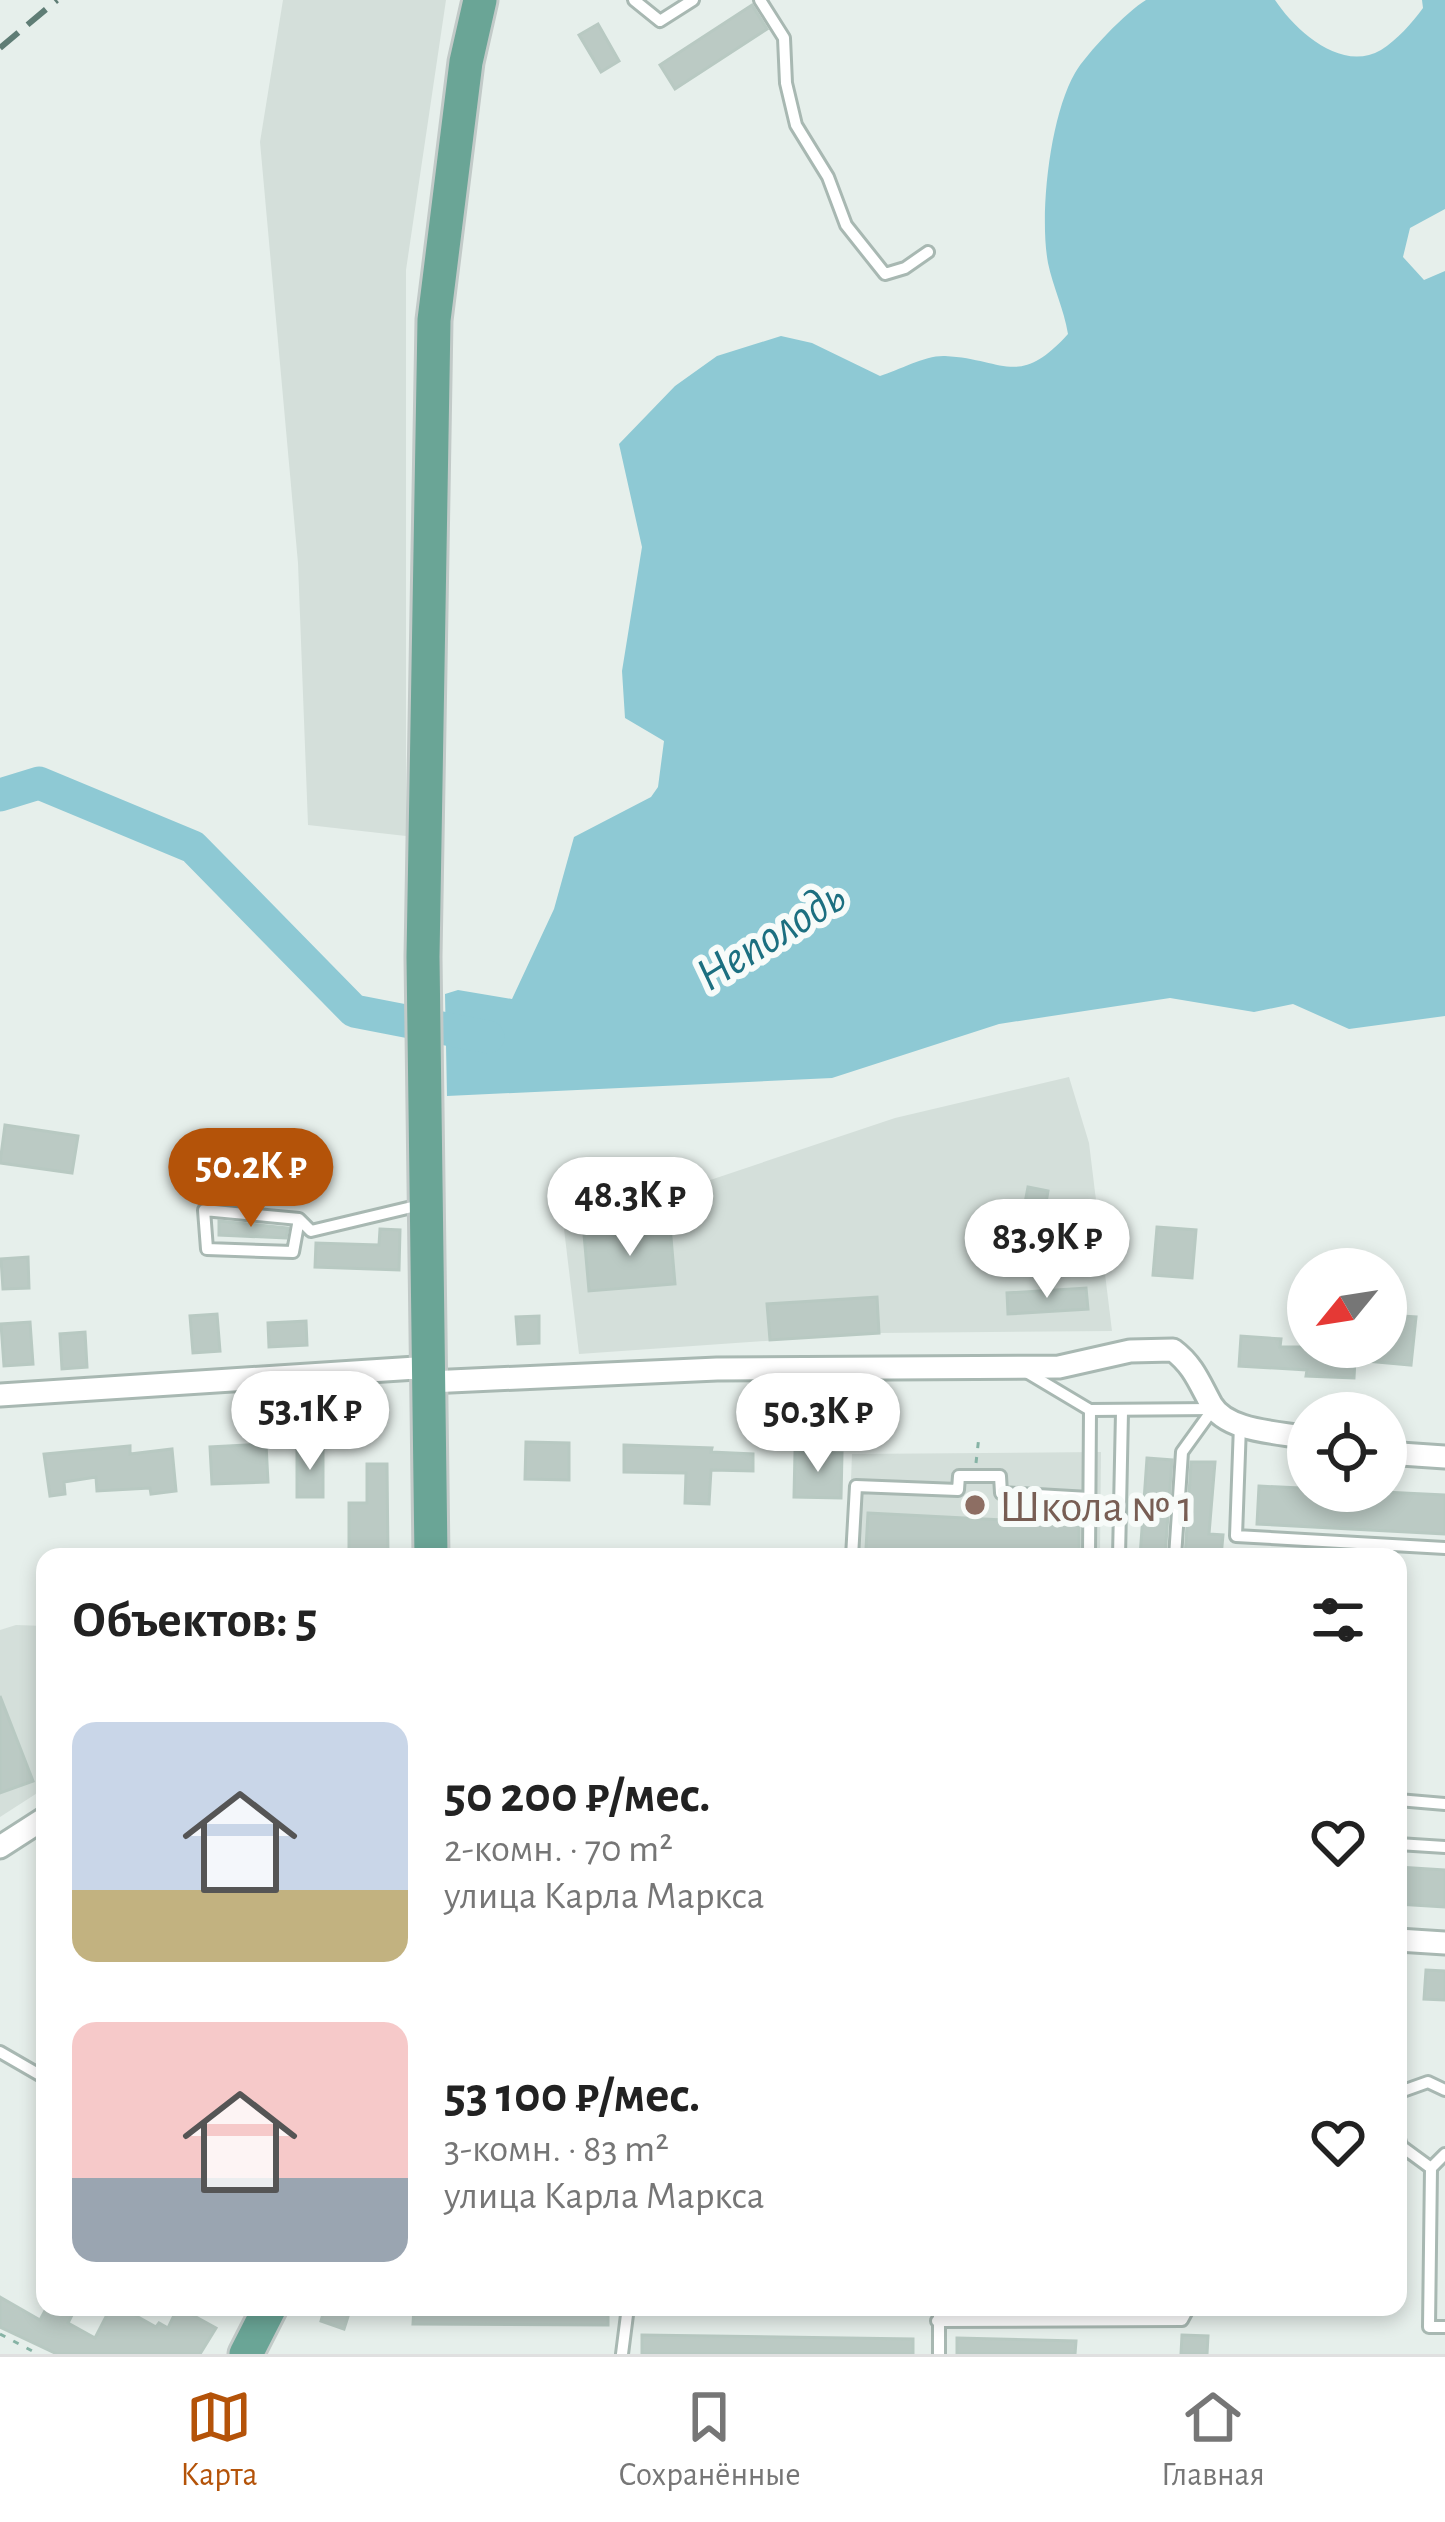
<!DOCTYPE html>
<html lang="ru">
<head>
<meta charset="utf-8">
<style>
  body { margin:0; font-family:"Alegreya Sans",sans-serif; background:#f2f2f2; color:#222; height:100vh; display:flex; flex-direction:column; font-size:45px; white-space:nowrap }
  * { box-sizing:border-box; margin:0 }
  p { font-size:39px; color:#767676 }
  .icon { flex:none; width:66px; height:66px; fill:none; stroke:currentColor; stroke-width:2; stroke-linecap:round; stroke-linejoin:round }
  .map { position:relative; flex:1; overflow:hidden }
  .panel { position:absolute; left:36px; top:1548px; width:1371px; height:768px; display:flex; flex-direction:column; background:#fff; border-radius:24px; box-shadow:0 6px 18px #0003 }
  .panel>* { flex:none }
  .needle { width:78px; rotate:240deg }
  .tools { position:absolute; left:1287px; top:1248px; display:grid; gap:24px }
  .tools a { display:grid; place-items:center; width:120px; height:120px; border-radius:50%; background:#fff; box-shadow:0 6px 18px #0003; font-size:60px }
  .price { position:absolute; translate:-50% -102px; padding:0 27px; border-radius:42px; background:#fff; color:#222; font-size:39px; line-height:78px; filter:drop-shadow(0 3px 6px #0008) }
  .price::after { content:''; position:absolute; left:50%; top:72px; width:36px; height:27px; margin-left:-18px; background:inherit; clip-path:polygon(0 0,100% 0,50% 100%) }
  .price.on { background:#b45309; color:#fff }
  ul { padding:0; list-style:none }
  li { display:flex; align-items:center; gap:36px; height:300px; padding:0 36px }
  li span { display:grid; place-items:center; flex:none; width:336px; height:240px; border-radius:24px; color:#555 }
  li>.icon { margin-inline-start:auto }
  span .icon { width:144px; height:144px; fill:#fffc; stroke-width:1 }
  li b { font-size:51px }
  h2 { display:flex; justify-content:space-between; align-items:center; height:144px; padding:0 36px; font-size:51px }
  .tab-bar { display:flex; justify-content:space-around; align-items:center; height:168px; border-top:3px solid #e0e0e0; background:#fff; font-size:33px; color:#767676 }
  .tab-bar a { display:grid; justify-items:center; gap:6px }
  .tab-bar .on { color:#b45309 }
  .map>svg:first-child { display:block }
  .built { fill:#d4dfda }
  .water { fill:#8ec9d4 }
  .lines { fill:none; stroke-linecap:round; stroke-linejoin:round }
  .river { stroke:#8ec9d4; stroke-width:33 }
  .building { fill:#bbcac4; stroke:#b8c9c2; stroke-width:3 }
  .service-casing { stroke:#a8b8b2; stroke-width:16 }
  .minor-casing { stroke:#a8b8b2; stroke-width:27 }
  .primary-casing { stroke:#c2cac8; stroke-width:39 }
  .path { stroke:#86b3a5; stroke-width:3; stroke-dasharray:6 9; stroke-linecap:butt }
  .service { stroke:#fff; stroke-width:10 }
  .minor { stroke:#fff; stroke-width:21 }
  .primary { stroke:#6aa596; stroke-width:33 }
  .rail { stroke:#5f7d75; stroke-width:6; stroke-dasharray:24 12; stroke-linecap:butt }
  .education-dot { fill:#8d6e63; stroke:#f7fbf9; stroke-width:4.5 }
  .labels { text-anchor:middle; stroke-width:12; stroke-linejoin:round; paint-order:stroke }
  .education-label { font-size:45px; fill:#785e54; stroke:#f7fbf9; text-anchor:start }
  .water-label { font-size:48px; font-style:italic; fill:#1c6f80; stroke:#f7fbf9 }
</style>
</head>
<body>
<div class="map">
<svg width="1445" height="2354" viewBox="0 0 1445 2354">
  <rect width="100%" height="100%" fill="#e6efeb"/>
  <g class="built">
    <path d="M283 0H446L406 270V836L308 825 298 563 260 142Z"/>
    <path d="M1069 1077 1089 1143 1112 1331 879 1333 579 1354 564 1229 895 1118Z"/>
    <path d="M1101 1452 1100 1557H848L852 1454Z"/>
    <path d="M16 1625 45 1626V1788L0 1817V1630Z"/>
  </g>
  <path class="water" d="M1146 0H1275C1295 30 1341 73 1381 50 1397 40 1412 23 1423 8L1422 0H1445V209L1410 228 1403 257 1424 280 1445 271V1016L1349 1029 1293 1004 1254 1012 1170 998 999 1024 832 1078 447 1096 445 994 458 990 512 999 554 909 574 837 651 797 658 787 664 741 625 718 622 671 642 547 619 444 675 386 717 356 781 336 812 343 880 376C899 370 926 355 945 356 1005 359 1018 389 1068 334 1064 309 1053 287 1048 263 1039 214 1050 116 1075 73 1086 54 1127 11 1146 0Z"/>
  <g class="lines">
    <path class="river" d="M0 795 39 783 193 847 354 1011 488 1037"/>
  </g>
  <g class="building">
    <path d="M752 5 767 29 675 89 660 65Z"/>
    <path d="M598 24 619 61 601 72 579 35Z"/>
    <path d="M5 1125 78 1136 72 1173 0 1163Z"/>
    <path d="M1028 1187 1048 1191 1046 1203 1093 1212 1090 1232 1022 1219Z"/>
    <path d="M219 1221 288 1228 286 1238 219 1235Z"/>
    <path d="M670 1226 675 1284 589 1291 584 1234Z"/>
    <path d="M1157 1227 1196 1230 1192 1278 1153 1275Z"/>
    <path d="M380 1229 400 1230 399 1270 315 1267 316 1243 379 1245Z"/>
    <path d="M28 1257 29 1288 3 1289 1 1259Z"/>
    <path d="M1086 1288 1088 1309 1008 1314 1007 1293Z"/>
    <path d="M877 1297 879 1333 770 1340 767 1304Z"/>
    <path d="M217 1314 220 1351 193 1353 190 1316Z"/>
    <path d="M1386 1315 1416 1317 1411 1365 1355 1360 1354 1378 1306 1376 1307 1370 1239 1366 1241 1336 1281 1339 1280 1347H1386Z"/>
    <path d="M539 1316V1343L518 1344 516 1317Z"/>
    <path d="M306 1321 307 1345 269 1347 268 1323Z"/>
    <path d="M30 1322 33 1364 4 1366 1 1324Z"/>
    <path d="M85 1332 87 1367 62 1369 60 1334Z"/>
    <path d="M526 1442 569 1443V1480L525 1479Z"/>
    <path d="M266 1444 268 1482 212 1484 210 1447Z"/>
    <path d="M624 1445 712 1448 711 1452 753 1454V1471L711 1470 709 1504 685 1503 686 1473 624 1472Z"/>
    <path d="M130 1446V1454L172 1449 176 1491 151 1494 150 1488 97 1491 96 1477 64 1482 65 1494 50 1496 44 1454Z"/>
    <rect x="297" y="1448" width="26" height="49"/>
    <path d="M795 1452 842 1453 841 1498 794 1497Z"/>
    <path d="M1147 1458 1172 1460 1165 1557H1140Z"/>
    <path d="M1191 1462H1215L1209 1534 1223 1535 1221 1557H1185Z"/>
    <path d="M367 1464H387L388 1557H349V1503H367Z"/>
    <path d="M1259 1486 1445 1495V1534L1257 1524Z"/>
    <path d="M868 1513 1079 1524V1557L866 1549Z"/>
    <path d="M0 1696 33 1781 0 1793Z"/>
    <path d="M1398 1867 1445 1870V1907L1398 1904Z"/>
    <path d="M1426 1970 1445 1971V2000L1424 1999Z"/>
    <path d="M0 2297 40 2320 47 2307H76L68 2323 95 2338 111 2307H134L131 2313 156 2327 159 2323 168 2328 178 2307 216 2328 200 2354H57L0 2327Z"/>
    <path d="M325 2307H351L344 2329 321 2321Z"/>
    <path d="M414 2307H608V2325L413 2324Z"/>
    <path d="M642 2335 913 2339V2354H642Z"/>
    <path d="M1182 2335 1208 2336 1207 2354H1181Z"/>
    <path d="M957 2338 1076 2341 1075 2354H957Z"/>
  </g>
  <g class="lines">
    <defs>
      <g id="service">
        <path d="M634 0 660 21 693 0"/>
        <path d="M760 0 784 38 786 83 796 125 828 177 846 225 885 274 905 268 928 252"/>
        <path d="M299 1219 293 1252 207 1249 204 1210 299 1219 311 1231 416 1206 418 1209"/>
        <path d="M1023 1370 1090 1410 1213 1409"/>
        <path d="M1240 1425 1236 1536 1445 1548"/>
        <path d="M852 1557 856 1486 958 1490 959 1476H1000L1001 1493 1089 1498"/>
        <path d="M1089 1557 1090 1410"/>
        <path d="M1119 1557 1122 1412"/>
        <path d="M1175 1557 1182 1452 1213 1409"/>
        <path d="M1398 1800 1445 1804"/>
        <path d="M1398 1844 1445 1847"/>
        <path d="M0 2052 45 2078"/>
        <path d="M1398 2099 1400 2092 1428 2082 1445 2090"/>
        <path d="M1398 2135 1401 2146 1431 2168"/>
        <path d="M1445 2154 1431 2168 1429 2327H1445"/>
        <path d="M937 2321 1182 2320 1189 2307"/>
        <path d="M622 2354 628 2307"/>
        <path d="M939 2354V2307"/>
      </g>
      <g id="minor">
        <path d="M0 1395 416 1368 429 1382 717 1369 1059 1367 1130 1351 1173 1350C1193 1365 1199 1382 1211 1404 1227 1432 1279 1432 1308 1438"/>
        <path d="M1386 1453 1445 1457"/>
        <path d="M0 1847 45 1818"/>
        <path d="M1398 1940 1445 1943"/>
      </g>
      <g id="primary">
        <path d="M431 1557 423 957 434 320 466 62 480 0"/>
        <path d="M246 2354 270 2307"/>
      </g>
    </defs>
    <use href="#service" class="service-casing"/>
    <use href="#minor" class="minor-casing"/>
    <use href="#primary" class="primary-casing"/>
    <g class="path">
      <path d="M976 1463 979 1436"/>
      <path d="M973 1518 974 1490"/>
      <path d="M0 2334 38 2354"/>
    </g>
    <use href="#service" class="service"/>
    <use href="#minor" class="minor"/>
    <use href="#primary" class="primary"/>
    <path class="rail" d="M0 48 57 0"/>
  </g>
  <circle class="education-dot" cx="975" cy="1505" r="12"/>
  <g class="labels">
    <g class="education-label">
      <text x="999" y="1521">Школа № 1</text>
    </g>
    <g class="water-label">
      <text transform="translate(770 934) rotate(-32)" y="17">Неполодь</text>
    </g>
  </g>
</svg>
<div class="tools">
<a><svg class="needle" viewBox="-14 -14 28 28"><path d="M0-13l5 13h-10z" fill="#e53935"/><path d="M0 13l5-13h-10z" fill="#767676"/></svg></a>
<a><svg class="icon" aria-label="locate" viewBox="0 0 24 24"><circle cx="12" cy="12" r="6"/><path d="M12 2v4M12 18v4M2 12h4M18 12h4"/></svg></a>
</div>
<b class="price on" style="left:251px;top:1230px">50.2K ₽</b>
<b class="price" style="left:630px;top:1259px">48.3K ₽</b>
<b class="price" style="left:1047px;top:1301px">83.9K ₽</b>
<b class="price" style="left:310px;top:1473px">53.1K ₽</b>
<b class="price" style="left:818px;top:1475px">50.3K ₽</b>
<section class="panel">
<h2>Объектов: 5<svg class="icon" aria-label="filters" viewBox="0 0 24 24"><path d="M4 7h16M4 17h16"/><circle cx="9" cy="7" r="2"/><circle cx="15" cy="17" r="2"/></svg></h2>
<ul>
<li><span style="background:linear-gradient(#c9d6e8 70%,#c2b280 0)"><svg class="icon" aria-label="home" viewBox="0 0 24 24"><path d="M3 11l9-7 9 7M6 9v11h12V9"/></svg></span><div><b>50 200 ₽/мес.</b><p>2-комн. · 70 m²</p><p>улица Карла Маркса</p></div><svg class="icon" aria-label="heart" viewBox="0 0 24 24"><path d="M12 20l-8-8c-3-5 5-10 8-4 3-6 11-1 8 4z"/></svg></li>
<li><span style="background:linear-gradient(#f6c9c9 65%,#9aa5b1 0)"><svg class="icon" aria-label="home" viewBox="0 0 24 24"><path d="M3 11l9-7 9 7M6 9v11h12V9"/></svg></span><div><b>53 100 ₽/мес.</b><p>3-комн. · 83 m²</p><p>улица Карла Маркса</p></div><svg class="icon" aria-label="heart" viewBox="0 0 24 24"><path d="M12 20l-8-8c-3-5 5-10 8-4 3-6 11-1 8 4z"/></svg></li>
</ul>
</section>
</div>
<nav class="tab-bar">
<a class="on"><svg class="icon" aria-label="map" viewBox="0 0 24 24"><path d="M3 6l6-2 6 2 6-2v14l-6 2-6-2-6 2zM9 4v14M15 6v14"/></svg>Карта</a>
<a><svg class="icon" aria-label="saved" viewBox="0 0 24 24"><path d="M7 4h10v16l-5-4-5 4z"/></svg>Сохранённые</a>
<a><svg class="icon" aria-label="home" viewBox="0 0 24 24"><path d="M3 11l9-7 9 7M6 9v11h12V9"/></svg>Главная</a>
</nav>
</body>
</html>
